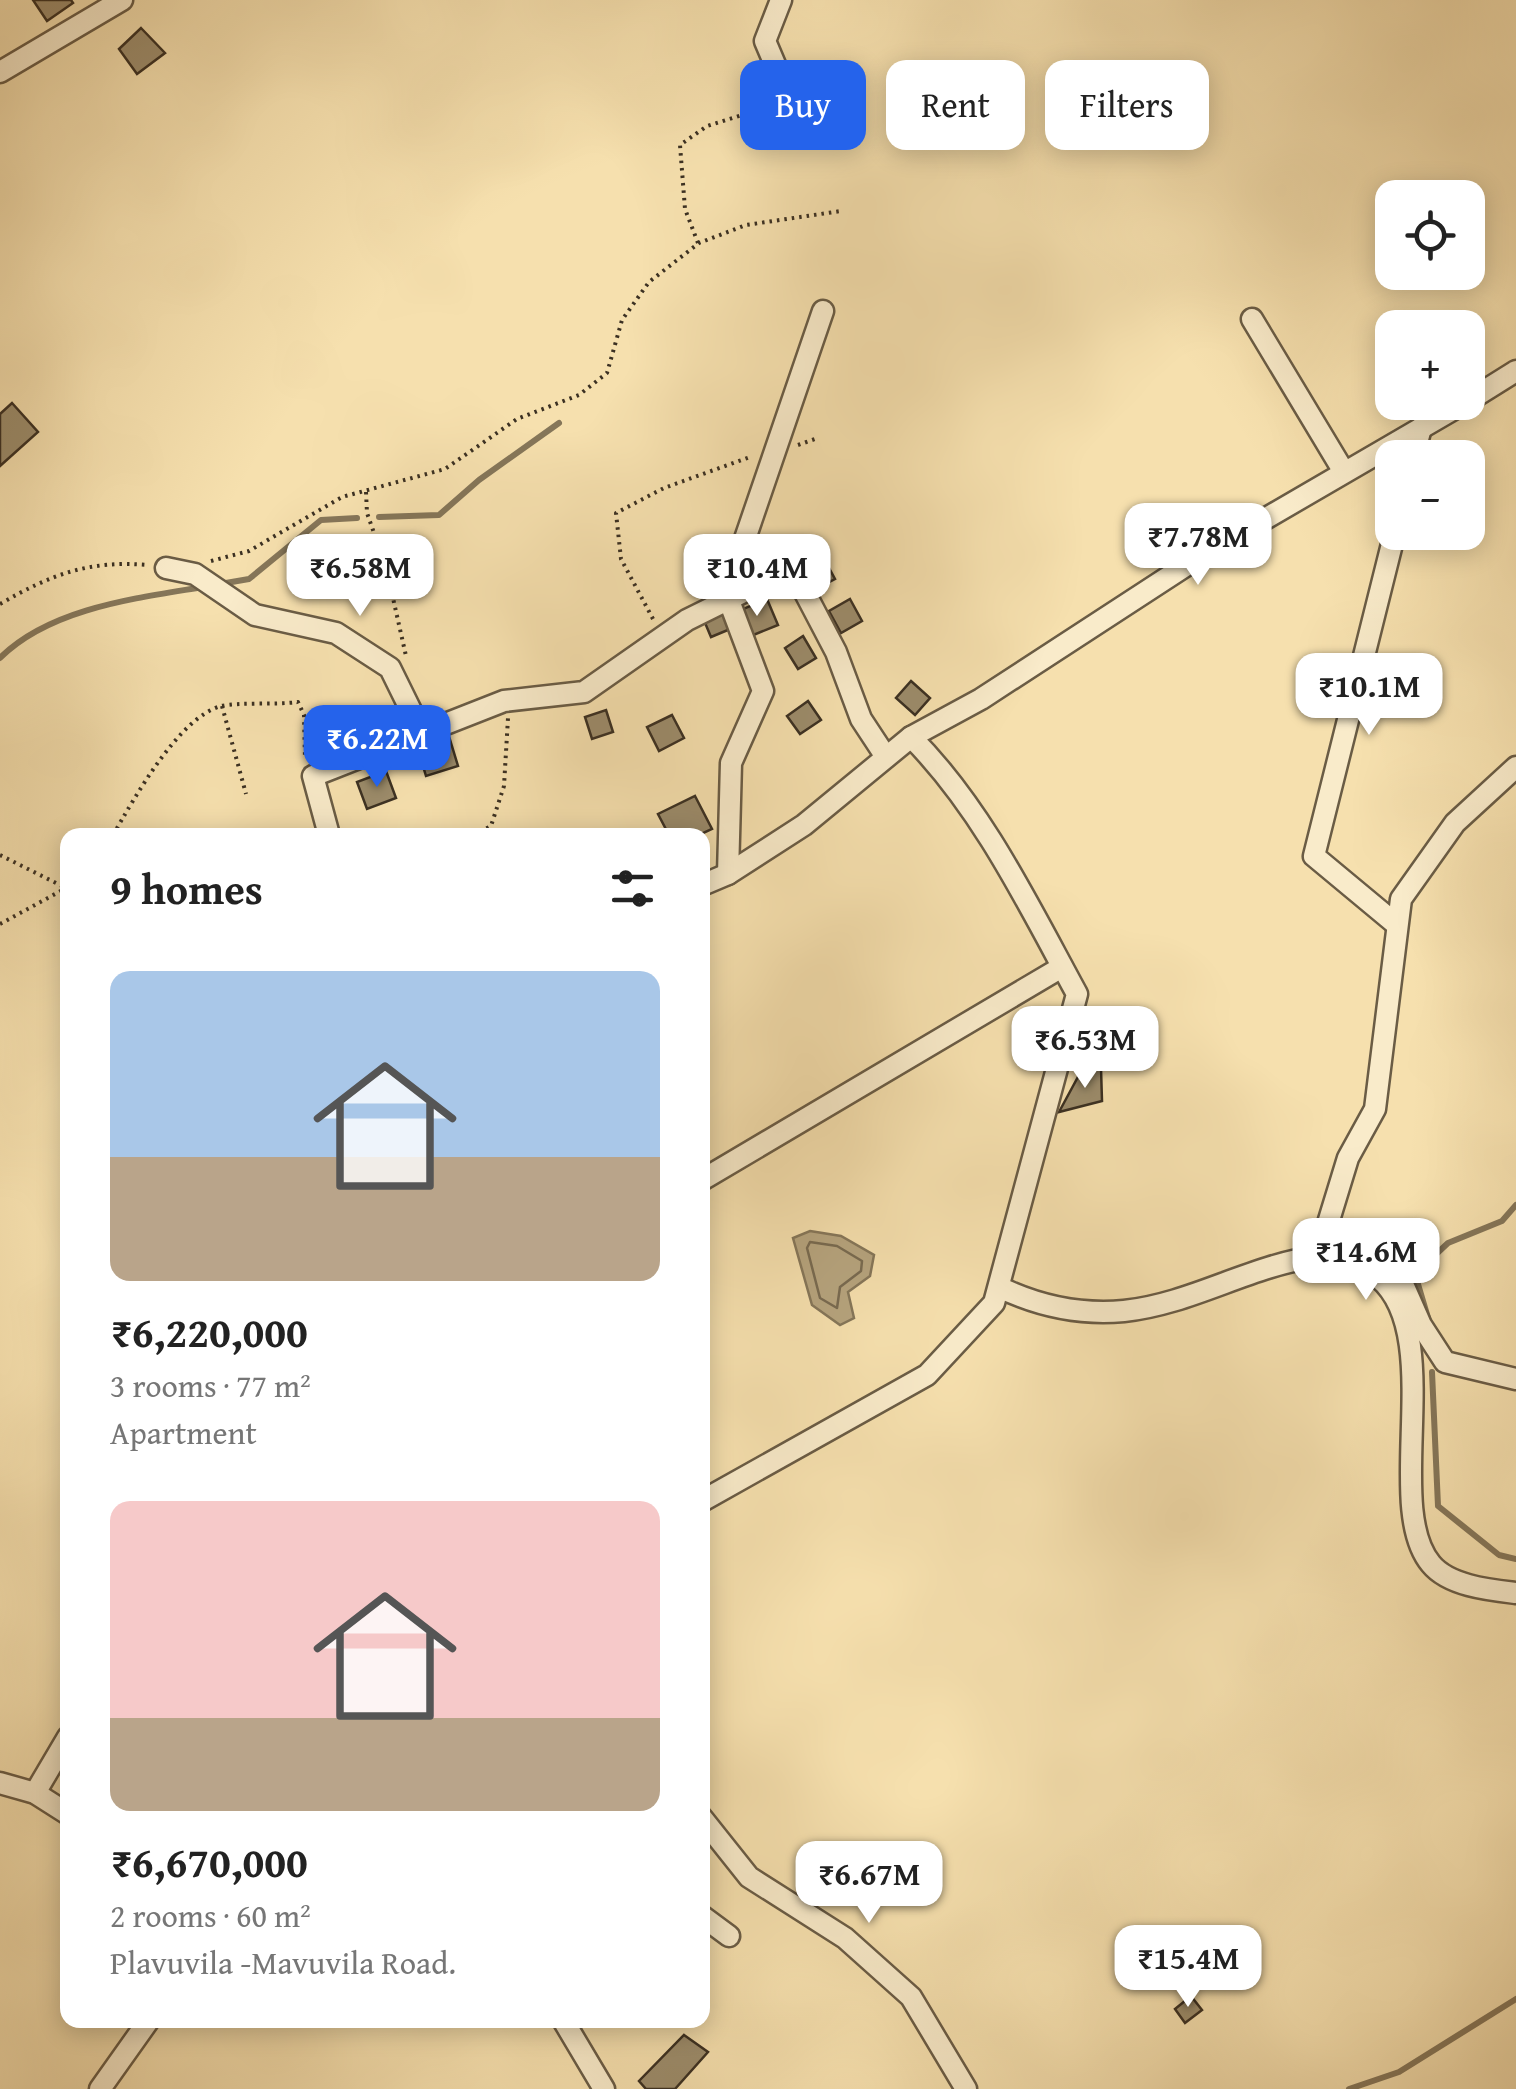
<!DOCTYPE html>
<html lang="en">
<head>
<meta charset="utf-8">
<style>
  body { margin:0; font-family:"Gentium Book Plus",serif; background:#f6f6f6; color:#222; height:100vh; display:flex; flex-direction:column; font-size:38px; white-space:nowrap }
  * { box-sizing:border-box; margin:0 }
  p { font-size:32px; color:#767676 }
  .icon { flex:none; width:55px; height:55px; fill:none; stroke:currentColor; stroke-width:2; stroke-linecap:round; stroke-linejoin:round }
  .map { position:relative; flex:1; overflow:hidden }
  .drawer { position:absolute; left:60px; top:828px; width:650px; height:1200px; display:flex; flex-direction:column; background:#fff; border-radius:20px; box-shadow:0 5px 25px #0003 }
  .drawer>* { flex:none }
  .top-card { position:absolute; left:740px; top:60px; width:625px; height:90px; display:flex; gap:20px }
  .controls { position:absolute; left:1375px; top:180px; display:grid; gap:20px }
  .controls a { display:grid; place-items:center; width:110px; height:110px; border-radius:20px; background:#fff; box-shadow:0 5px 25px #0003; font-size:50px }
  .price { position:absolute; translate:-50% -85px; padding:0 22px; border-radius:20px; background:#fff; color:#222; font-size:32px; line-height:65px; filter:drop-shadow(0 2px 5px #0008) }
  .price::after { content:''; position:absolute; left:50%; top:60px; width:30px; height:22px; margin-left:-15px; background:inherit; clip-path:polygon(0 0,100% 0,50% 100%) }
  .price.current { background:#2563eb; color:#fff }
  ul { padding:0; list-style:none }
  li { display:grid; align-content:center; gap:20px; height:530px; padding:0 50px }
  li span { display:grid; place-items:center; height:310px; border-radius:20px; color:#555 }
  li>.icon { margin-inline-start:auto }
  span .icon { width:180px; height:180px; fill:#fffc; stroke-width:1 }
  li b { font-size:42px }
  h2 { display:flex; justify-content:space-between; align-items:center; height:120px; padding:0 50px; font-size:42px }
  .tag { padding:0 35px; border-radius:20px; background:#fff; box-shadow:0 5px 25px #0003; font-size:35px; line-height:90px }
  .tag.current { background:#2563eb; color:#fff }
  .map>svg:first-child { display:block }
  .water { fill:#b6a47e; stroke:#857659; stroke-width:2.5 }
  .lines { fill:none; stroke-linecap:round; stroke-linejoin:round }
  .shore { stroke:#786a50; stroke-width:2.5 }
  .stream { stroke:#857659; stroke-width:6 }
  .building { fill:#9c8c6b; stroke:#3b3022; stroke-width:2.5 }
  .minor-casing { stroke:#6a5c45; stroke-width:25 }
  .path { stroke:#3b3022; stroke-width:4; stroke-dasharray:2.5 5; stroke-linecap:butt }
  .minor { stroke:#f9ebca; stroke-width:20 }
</style>
</head>
<body>
<div class="map">
<svg width="1516" height="2089" viewBox="0 0 1516 2089">
  <rect width="100%" height="100%" fill="#f6e0ae"/>
  <filter id="stains"><feTurbulence type="fractalNoise" baseFrequency=".002" numOctaves="4"/><feColorMatrix values="0 0 0 0 .2 0 0 0 0 .09 0 0 0 0 .02 0 0 0 .5 -.17"/></filter>
  <radialGradient id="worn" r=".72"><stop offset=".6" stop-color="#630" stop-opacity="0"/><stop offset="1" stop-color="#630" stop-opacity=".3"/></radialGradient>
  <path class="water" d="M810 1231 841 1236 874 1255 870 1276 848 1292 854 1318 840 1325 812 1305 793 1238Z"/>
  <g class="lines">
    <path class="shore" d="M810 1242 837 1246 862 1261 861 1271 840 1287 837 1308 820 1298 807 1248Z"/>
    <g class="stream">
      <path d="M379 517 439 515 479 480 559 423"/>
      <path d="M220 584 249 579 321 520 357 518"/>
      <path d="M0 658C50 608 137 598 203 587"/>
      <path d="M1429 1321 1415 1274 1448 1243 1502 1221 1516 1205"/>
      <path d="M1432 1372 1438 1506 1499 1555 1516 1559"/>
      <path d="M1349 2089 1399 2072 1516 1999"/>
    </g>
  </g>
  <g class="building">
    <path d="M33 0H71L73 3 47 21Z"/>
    <path d="M141 28 165 53 137 74 119 49Z"/>
    <path d="M12 403 38 432 0 466V414Z"/>
    <path d="M822 555 835 579 814 590 801 567Z"/>
    <path d="M767 599 778 625 746 638 736 612Z"/>
    <path d="M850 599 862 621 841 633 829 611Z"/>
    <path d="M728 609 735 627 711 637 703 618Z"/>
    <path d="M803 636 816 658 798 669 785 648Z"/>
    <path d="M911 681 930 698 915 715 896 698Z"/>
    <path d="M808 701 821 720 800 734 787 716Z"/>
    <path d="M606 710 613 732 592 739 585 717Z"/>
    <path d="M672 715 684 738 659 751 647 727Z"/>
    <path d="M448 733 458 766 426 776 416 743Z"/>
    <path d="M386 771 396 798 367 809 357 782Z"/>
    <path d="M695 796 712 829 699 835H669L658 814Z"/>
    <path d="M1101 1068 1102 1101 1059 1112 1079 1075Z"/>
    <path d="M1191 1996 1202 2010 1185 2023 1175 2009Z"/>
    <path d="M684 2035 708 2052 675 2089H646L639 2081Z"/>
  </g>
  <g class="lines">
    <defs>
      <g id="minor">
        <path d="M781 0 765 41 790 100 837 114"/>
        <path d="M0 72 122 0"/>
        <path d="M1252 319 1344 472"/>
        <path d="M1468 401 1516 371"/>
        <path d="M1413 458 1421 428"/>
        <path d="M1395 532 1314 856 1397 925"/>
        <path d="M166 568 195 574 255 615 336 633 390 668 421 731"/>
        <path d="M329 835 313 776 504 701 584 692 687 620 792 568 836 652 861 719 886 757"/>
        <path d="M728 874 731 763 763 691 728 598 735 568 823 311"/>
        <path d="M702 885 728 874 804 825 911 737 981 699 1196 559 1466 402"/>
        <path d="M702 1180 1062 967"/>
        <path d="M1318 1256 1348 1158 1375 1109 1401 899 1455 823 1516 767"/>
        <path d="M1363 1259 1399 1275 1421 1325 1445 1362 1516 1379"/>
        <path d="M999 1287C1038 1306 1080 1315 1124 1311 1191 1304 1249 1266 1315 1257 1332 1255 1366 1267 1379 1278 1447 1336 1382 1506 1431 1564 1449 1586 1490 1590 1516 1593"/>
        <path d="M702 1501 927 1375 994 1303 1077 994C1029 906 982 808 911 737"/>
        <path d="M0 1783 35 1793 68 1814"/>
        <path d="M35 1793 68 1737"/>
        <path d="M702 1818 749 1877 845 1938 911 1997 966 2089"/>
        <path d="M702 1916 729 1936"/>
        <path d="M563 2020 604 2089"/>
        <path d="M100 2089 149 2020"/>
      </g>
    </defs>
    <use href="#minor" class="minor-casing"/>
    <g class="path">
      <path d="M698 243 685 209 680 145 707 126 771 106"/>
      <path d="M798 445 815 439"/>
      <path d="M366 492 367 513 386 567 406 656"/>
      <path d="M211 561 249 551 342 497 445 469 517 419 579 395 607 373 622 320 649 282 699 243 746 225 841 211"/>
      <path d="M0 604C52 574 89 560 149 565"/>
      <path d="M653 619 621 559 616 513 664 488 750 457"/>
      <path d="M222 706 246 794"/>
      <path d="M113 835C134 799 178 718 221 706 239 702 276 705 298 702L304 715 305 758"/>
      <path d="M473 835 491 826 504 786 508 718"/>
      <path d="M0 855 66 888"/>
      <path d="M0 924 68 887"/>
    </g>
    <use href="#minor" class="minor"/>
  </g>
  <rect width="100%" height="100%" filter="url(#stains)"/>
  <rect width="100%" height="100%" fill="url(#worn)"/>
</svg>
<div class="controls">
<a><svg class="icon" aria-label="locate" viewBox="0 0 24 24"><circle cx="12" cy="12" r="6"/><path d="M12 2v4M12 18v4M2 12h4M18 12h4"/></svg></a>
<a>+</a>
<a>−</a>
</div>
<b class="price" style="left:1198px;top:588px">₹7.78M</b>
<b class="price" style="left:360px;top:619px">₹6.58M</b>
<b class="price" style="left:757px;top:619px">₹10.4M</b>
<b class="price" style="left:1369px;top:738px">₹10.1M</b>
<b class="price current" style="left:377px;top:790px">₹6.22M</b>
<b class="price" style="left:1085px;top:1091px">₹6.53M</b>
<b class="price" style="left:1366px;top:1303px">₹14.6M</b>
<b class="price" style="left:869px;top:1926px">₹6.67M</b>
<b class="price" style="left:1188px;top:2010px">₹15.4M</b>
<div class="top-card">
<a class="tag current">Buy</a>
<a class="tag">Rent</a>
<a class="tag">Filters</a>
</div>
<section class="drawer">
<h2>9 homes<svg class="icon" aria-label="filters" viewBox="0 0 24 24"><path d="M4 7h16M4 17h16"/><circle cx="9" cy="7" r="2"/><circle cx="15" cy="17" r="2"/></svg></h2>
<ul>
<li><span style="background:linear-gradient(#a9c7e8 60%,#b9a48a 0)"><svg class="icon" aria-label="home" viewBox="0 0 24 24"><path d="M3 11l9-7 9 7M6 9v11h12V9"/></svg></span><div><b>₹6,220,000</b><p>3 rooms · 77 m²</p><p>Apartment</p></div></li>
<li><span style="background:linear-gradient(#f6c9c9 70%,#b9a48a 0)"><svg class="icon" aria-label="home" viewBox="0 0 24 24"><path d="M3 11l9-7 9 7M6 9v11h12V9"/></svg></span><div><b>₹6,670,000</b><p>2 rooms · 60 m²</p><p>Plavuvila -Mavuvila Road.</p></div></li>
</ul>
</section>
</div>
</body>
</html>
